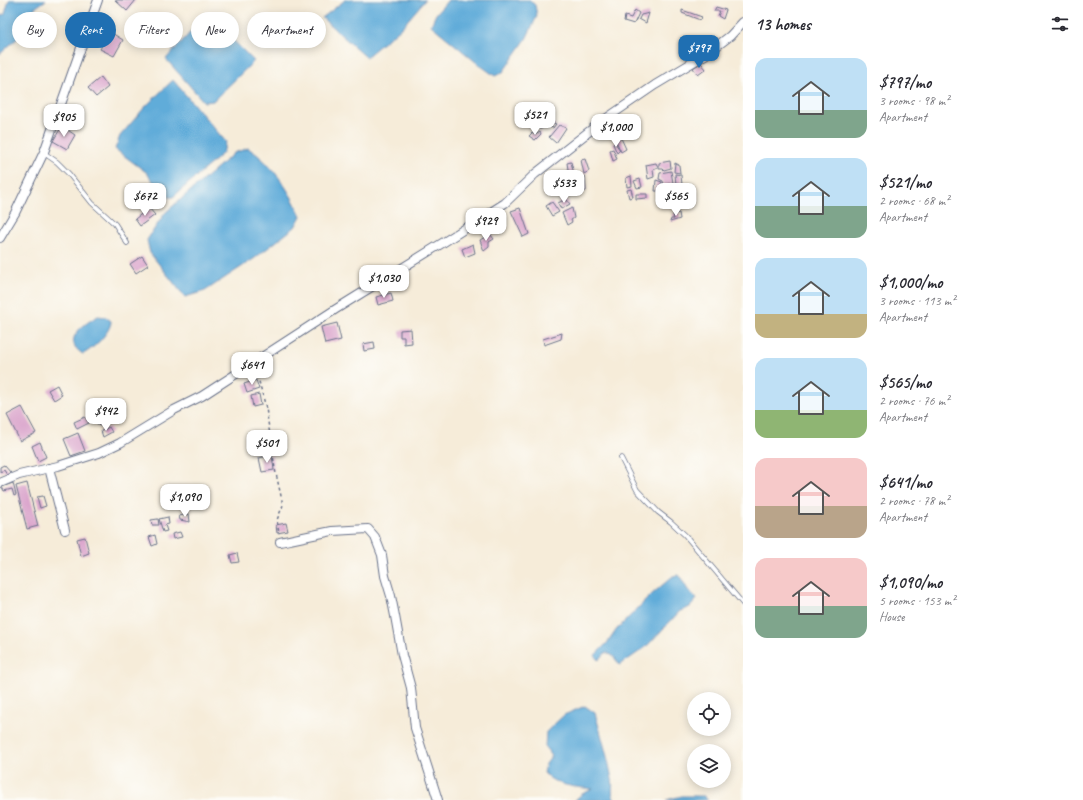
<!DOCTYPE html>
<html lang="en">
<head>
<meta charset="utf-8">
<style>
  body { margin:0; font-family:Caveat,sans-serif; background:#f7f7f7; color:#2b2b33; height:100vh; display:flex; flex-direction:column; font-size:15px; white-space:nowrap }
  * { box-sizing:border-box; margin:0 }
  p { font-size:13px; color:#7c7c81 }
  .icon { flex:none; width:22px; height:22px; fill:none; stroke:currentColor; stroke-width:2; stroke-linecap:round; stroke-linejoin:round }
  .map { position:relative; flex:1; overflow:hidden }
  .panel { display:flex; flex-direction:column; background:#fff; width:340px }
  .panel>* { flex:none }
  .hud { position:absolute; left:12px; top:12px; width:380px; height:36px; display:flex; gap:8px }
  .tools { position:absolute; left:687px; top:692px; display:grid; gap:8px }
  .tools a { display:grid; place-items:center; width:44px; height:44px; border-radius:50%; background:#fff; box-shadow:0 2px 10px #0003; font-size:20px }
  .price { position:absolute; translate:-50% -34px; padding:0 9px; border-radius:8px; background:#fff; color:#222; font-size:13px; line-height:26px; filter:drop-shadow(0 1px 2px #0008) }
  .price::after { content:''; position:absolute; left:50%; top:24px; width:12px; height:9px; margin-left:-6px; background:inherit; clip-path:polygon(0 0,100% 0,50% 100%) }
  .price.on { background:#1f6fb2; color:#fff }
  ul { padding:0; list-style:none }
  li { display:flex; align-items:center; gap:12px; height:100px; padding:0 12px }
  li span { display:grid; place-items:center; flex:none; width:112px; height:80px; border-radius:12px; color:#555 }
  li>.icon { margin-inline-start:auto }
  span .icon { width:48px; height:48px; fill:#fffc; stroke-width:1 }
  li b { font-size:17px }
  h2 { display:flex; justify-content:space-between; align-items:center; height:48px; padding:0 12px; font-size:17px }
  .chip { padding:0 14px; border-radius:18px; background:#fff; box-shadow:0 2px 10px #0003; font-size:14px; line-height:36px }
  .chip.on { background:#1f6fb2; color:#fff }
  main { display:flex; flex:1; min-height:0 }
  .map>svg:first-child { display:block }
  .water { fill:#60acd9; stroke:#3e6e9c }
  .building { fill:#dba7cd }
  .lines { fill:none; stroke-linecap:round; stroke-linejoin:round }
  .service-casing { stroke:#687189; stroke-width:5.5 }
  .minor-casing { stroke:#687189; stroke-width:10 }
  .path { stroke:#687189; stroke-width:1.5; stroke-dasharray:3 3; stroke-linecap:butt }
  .service { stroke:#fff; stroke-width:4 }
  .minor { stroke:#fff; stroke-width:8 }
</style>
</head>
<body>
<main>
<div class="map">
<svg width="743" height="800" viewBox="0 0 743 800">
  <rect width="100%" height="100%" fill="#fdfcf7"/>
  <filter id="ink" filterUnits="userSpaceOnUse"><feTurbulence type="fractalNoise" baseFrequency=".025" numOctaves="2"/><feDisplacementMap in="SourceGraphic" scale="8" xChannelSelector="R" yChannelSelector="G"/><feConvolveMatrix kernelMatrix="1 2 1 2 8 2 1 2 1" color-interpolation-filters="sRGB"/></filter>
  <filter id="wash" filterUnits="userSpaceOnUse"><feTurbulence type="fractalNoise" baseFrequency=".012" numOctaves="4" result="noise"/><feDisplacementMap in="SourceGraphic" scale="16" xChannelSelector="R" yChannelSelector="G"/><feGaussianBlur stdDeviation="0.9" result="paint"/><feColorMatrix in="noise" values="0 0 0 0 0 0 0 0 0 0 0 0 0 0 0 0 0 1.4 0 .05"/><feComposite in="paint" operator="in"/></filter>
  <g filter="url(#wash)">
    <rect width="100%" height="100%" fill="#f6ecd9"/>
    <g class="water">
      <path d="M9 0H46L22 17 20 23 21 35 0 54V16L5 14Z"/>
      <path d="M345 0H425L402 27 366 57 322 18Z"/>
      <path d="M448 0H530L535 5 537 16 526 39 503 72 495 76 477 63 431 25 436 14Z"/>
      <path d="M207 14 254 61 213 101 204 102 166 59Z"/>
      <path d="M173 80 226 142 223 153 173 197H165L146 172 115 149 120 136 145 107Z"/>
      <path d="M248 148C272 163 290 191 301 216L295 227 255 258 205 291 185 297 150 253 147 240 165 213 234 153Z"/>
      <path d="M98 316 106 317 111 321C111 332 93 349 83 354 60 340 84 324 98 316Z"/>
      <path d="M679 575 688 590 697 599 690 607 680 611 646 647 620 665 613 656 606 652 599 660 595 655 608 642 617 629 651 595 673 576Z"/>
      <path d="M585 706 595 713C601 735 608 757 612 779 614 787 610 793 615 800H575L582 794 593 789C576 787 555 786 544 773L546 764 552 756 545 747 546 732 564 715Z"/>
      <path d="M682 796H704L708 800H666Z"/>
    </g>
    <g id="blocks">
      <g class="building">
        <path d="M115 0H136L127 11Z"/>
        <path d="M716 7 726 10 723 19 718 16 720 11H714Z"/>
        <path d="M635 10 639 13 634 24 624 21 625 16 631 18Z"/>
        <path d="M682 10 702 17 700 20 682 13Z"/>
        <path d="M649 13 646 23 639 19 641 15Z"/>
        <path d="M100 28 107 29 101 43 94 38Z"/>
        <path d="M110 32 123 40 114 56 100 49Z"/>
        <path d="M701 63 706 69 698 75 693 68Z"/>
        <path d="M101 77 108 87 96 97 88 88Z"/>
        <path d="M538 117 556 124 553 128 546 125 541 129 533 126Z"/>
        <path d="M559 125 566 128 556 143 549 137Z"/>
        <path d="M62 126 75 135 67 149 53 141Z"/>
        <path d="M540 132 541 134 535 140 529 136 532 133 535 135Z"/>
        <path d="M621 138 626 149 621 152 616 141Z"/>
        <path d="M615 143 620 150 617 153 613 144Z"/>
        <path d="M613 149 617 159 613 161 610 150Z"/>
        <path d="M585 159 589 171 584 174 581 160Z"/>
        <path d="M670 161 671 168 664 170 663 169H659V163Z"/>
        <path d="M571 162 578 190 572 194 567 163Z"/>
        <path d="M656 163 658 167 653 169 654 177 648 179 646 165Z"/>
        <path d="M675 163 679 165 680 173 674 172Z"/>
        <path d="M671 171 673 183 664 185 663 181 659 179 660 173Z"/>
        <path d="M675 174 681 175 682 185 676 186Z"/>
        <path d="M585 176 586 191H582L577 180Z"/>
        <path d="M631 176 632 186 627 187 626 178Z"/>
        <path d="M640 179 642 187 637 188 634 181Z"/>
        <path d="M656 180 662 182 659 191H655Z"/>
        <path d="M664 185 674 186 672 190 663 193Z"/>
        <path d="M631 189 633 197 629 198 627 190Z"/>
        <path d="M636 194H647V198L636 199Z"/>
        <path d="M566 199 570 204 561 209 558 203Z"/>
        <path d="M552 202 559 212 552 216 546 206Z"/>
        <path d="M149 208 155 215 140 226 135 219Z"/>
        <path d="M520 208 529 234 523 237 511 211Z"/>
        <path d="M572 208 574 218 571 220 572 222 567 225 562 213Z"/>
        <path d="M679 213 680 219 670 222 671 219H674L673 214Z"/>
        <path d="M490 234 494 239 489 242V247L484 251 480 240Z"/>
        <path d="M473 244 475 253 465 257 462 249Z"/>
        <path d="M142 256 148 265 136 273 130 264Z"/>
        <path d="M391 293 393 301 378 305 376 297Z"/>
        <path d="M337 323 341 340 325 344 321 327Z"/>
        <path d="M411 329 412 343 404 344V337H400V330Z"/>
        <path d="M562 333 561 339 544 345 543 339Z"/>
        <path d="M374 342 375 349 364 351 363 344Z"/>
        <path d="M256 380 259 389 247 393 244 384Z"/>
        <path d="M57 385 62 395 54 400 48 390Z"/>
        <path d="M259 394 261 405 253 407 251 396Z"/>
        <path d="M22 407 36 433 20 441 7 415Z"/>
        <path d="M106 413 110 420 99 426 95 419Z"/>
        <path d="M85 417 89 423 77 429 74 422Z"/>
        <path d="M109 427 112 432 103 437 101 431Z"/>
        <path d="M78 433 85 451 71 456 64 439Z"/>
        <path d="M40 442 46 457 38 461 32 446Z"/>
        <path d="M272 455 274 470 262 472 259 458Z"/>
        <path d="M4 465 11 473 7 475 4 470 0 472V467Z"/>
        <path d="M13 483 16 495 14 496 12 489 4 491 2 487Z"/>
        <path d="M27 483 38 526 27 529 16 486Z"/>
        <path d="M43 496 46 506 40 508 37 497Z"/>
        <path d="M189 514 190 522 180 520 179 516Z"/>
        <path d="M168 517 169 524 165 525 167 531 163 532 159 519Z"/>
        <path d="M158 519 159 525H152L151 520Z"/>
        <path d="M286 523 288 531 277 533 276 525Z"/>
        <path d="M180 532 182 537 173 539 172 534Z"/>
        <path d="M155 535 157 544 152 546 149 537Z"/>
        <path d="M85 537 89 553 81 556 77 539Z"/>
        <path d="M237 553 239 562 232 563 230 555Z"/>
      </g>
    </g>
  </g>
  <g filter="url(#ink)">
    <use href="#blocks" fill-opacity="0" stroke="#687189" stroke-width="1"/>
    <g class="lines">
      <defs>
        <g id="service">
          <path d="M44 153 57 162 69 174 92 203 115 224 127 243"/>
          <path d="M621 458 637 490 658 512 671 522 685 535 743 604"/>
        </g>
        <g id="minor">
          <path d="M0 238 15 213 44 152 98 0"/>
          <path d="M49 468 65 530"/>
          <path d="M0 483 19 475 58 466 99 453 120 443 174 410 202 396 336 309 444 242 505 203 535 174 601 122 655 85 705 55 730 36 743 22"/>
          <path d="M280 542 332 531 368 529 375 537 382 555 385 576 391 596 395 616 402 655 411 688 415 728 438 800"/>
        </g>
      </defs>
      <use href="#service" class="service-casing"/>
      <use href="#minor" class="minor-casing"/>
      <path class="path" d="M256 370 266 408 275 469 283 505 277 520 279 534"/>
      <use href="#service" class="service"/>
      <use href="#minor" class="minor"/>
    </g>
  </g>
</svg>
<div class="tools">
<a><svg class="icon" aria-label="locate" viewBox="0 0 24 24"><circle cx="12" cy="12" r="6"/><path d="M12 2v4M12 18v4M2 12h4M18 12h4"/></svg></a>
<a><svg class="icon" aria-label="layers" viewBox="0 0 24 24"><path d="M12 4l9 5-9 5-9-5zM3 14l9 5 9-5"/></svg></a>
</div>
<b class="price on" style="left:699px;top:69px">$797</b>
<b class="price" style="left:535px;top:136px">$521</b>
<b class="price" style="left:64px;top:138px">$905</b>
<b class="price" style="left:616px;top:148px">$1,000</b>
<b class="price" style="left:564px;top:204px">$533</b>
<b class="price" style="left:145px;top:217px">$672</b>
<b class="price" style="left:676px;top:217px">$565</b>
<b class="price" style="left:486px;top:242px">$929</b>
<b class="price" style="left:384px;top:299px">$1,030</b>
<b class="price" style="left:252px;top:386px">$641</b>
<b class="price" style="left:106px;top:432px">$942</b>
<b class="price" style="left:267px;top:464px">$501</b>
<b class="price" style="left:185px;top:518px">$1,090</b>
<div class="hud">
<a class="chip">Buy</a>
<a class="chip on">Rent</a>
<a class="chip">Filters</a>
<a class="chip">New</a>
<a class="chip">Apartment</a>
</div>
</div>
<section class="panel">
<h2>13 homes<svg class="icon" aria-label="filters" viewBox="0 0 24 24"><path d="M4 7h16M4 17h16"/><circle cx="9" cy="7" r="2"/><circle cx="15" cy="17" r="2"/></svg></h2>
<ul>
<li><span style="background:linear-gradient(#bfe0f5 65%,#7fa58c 0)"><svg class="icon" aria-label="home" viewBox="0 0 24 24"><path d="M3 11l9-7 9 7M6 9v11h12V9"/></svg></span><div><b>$797/mo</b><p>3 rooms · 98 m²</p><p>Apartment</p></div></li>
<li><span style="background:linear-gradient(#bfe0f5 60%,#7fa58c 0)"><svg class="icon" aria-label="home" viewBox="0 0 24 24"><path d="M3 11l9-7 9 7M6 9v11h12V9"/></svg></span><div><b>$521/mo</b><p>2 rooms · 68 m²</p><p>Apartment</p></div></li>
<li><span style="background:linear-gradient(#bfe0f5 70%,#c2b280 0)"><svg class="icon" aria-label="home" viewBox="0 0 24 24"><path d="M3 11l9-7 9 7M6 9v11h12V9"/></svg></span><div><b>$1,000/mo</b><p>3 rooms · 113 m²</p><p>Apartment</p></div></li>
<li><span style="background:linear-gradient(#bfe0f5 65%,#8fb573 0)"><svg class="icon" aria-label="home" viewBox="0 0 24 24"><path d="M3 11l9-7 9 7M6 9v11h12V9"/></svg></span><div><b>$565/mo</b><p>2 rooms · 76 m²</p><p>Apartment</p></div></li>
<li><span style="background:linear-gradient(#f6c9c9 60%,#b9a48a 0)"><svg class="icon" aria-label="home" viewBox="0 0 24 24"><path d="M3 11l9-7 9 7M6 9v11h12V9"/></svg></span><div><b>$641/mo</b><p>2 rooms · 78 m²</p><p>Apartment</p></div></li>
<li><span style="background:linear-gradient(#f6c9c9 60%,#7fa58c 0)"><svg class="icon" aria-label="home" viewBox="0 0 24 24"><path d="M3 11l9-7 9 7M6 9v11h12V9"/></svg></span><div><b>$1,090/mo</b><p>5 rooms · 153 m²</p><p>House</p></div></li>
</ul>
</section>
</main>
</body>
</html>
